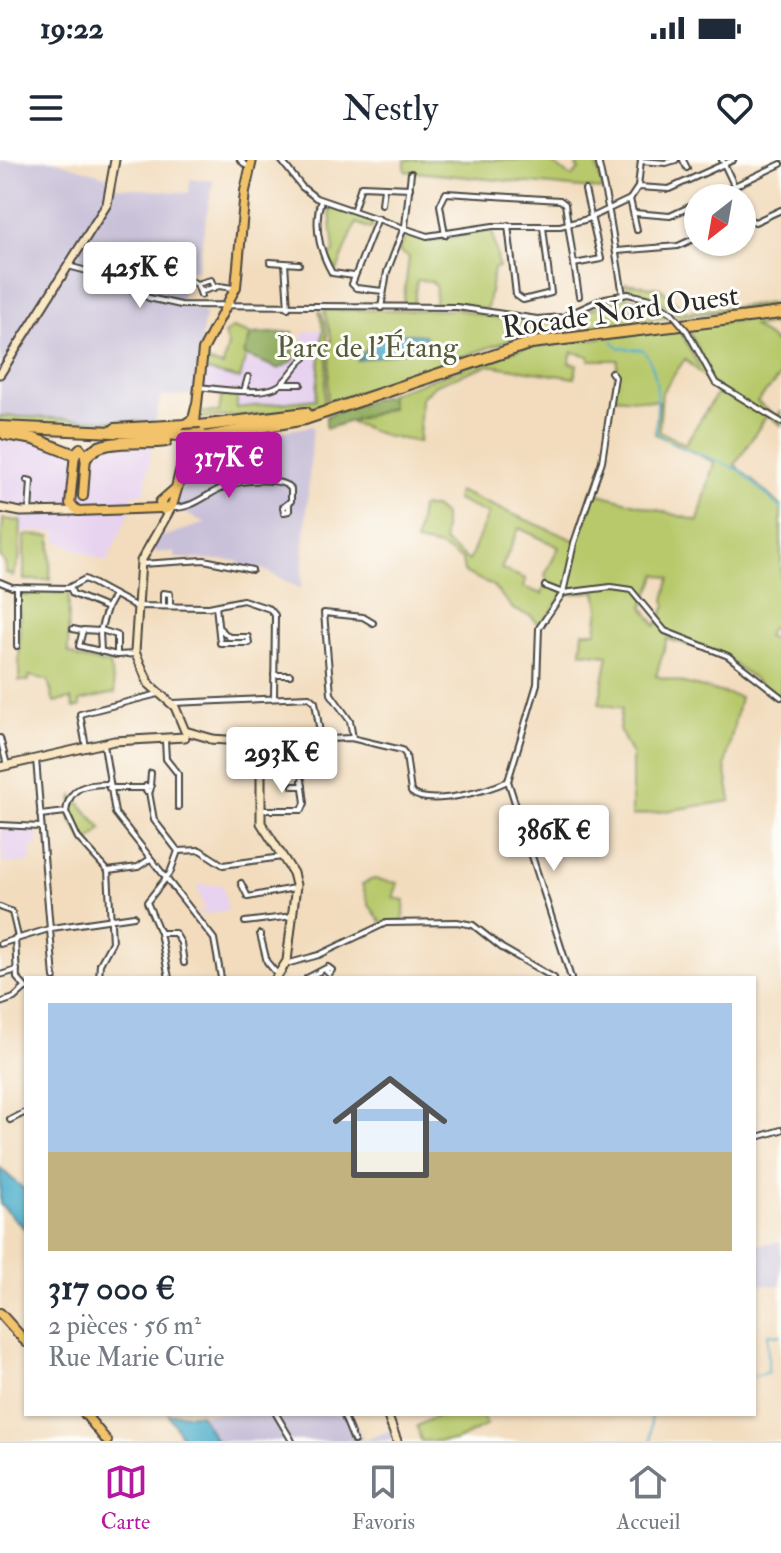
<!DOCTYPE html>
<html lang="fr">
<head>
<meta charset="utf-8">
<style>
  body { margin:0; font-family:"IM FELL Double Pica",serif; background:#f6f6f7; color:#1f2937; height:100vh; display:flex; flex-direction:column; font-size:30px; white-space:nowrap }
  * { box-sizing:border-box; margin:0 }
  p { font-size:26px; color:#747a83 }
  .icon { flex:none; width:44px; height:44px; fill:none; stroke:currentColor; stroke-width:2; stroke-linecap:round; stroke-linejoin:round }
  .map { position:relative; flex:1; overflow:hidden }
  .details { position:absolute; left:24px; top:816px; width:732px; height:440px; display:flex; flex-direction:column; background:#fff; border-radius:0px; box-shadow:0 2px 6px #0004 }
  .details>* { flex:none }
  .needle { width:52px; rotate:211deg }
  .buttons { position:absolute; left:684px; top:24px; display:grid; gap:16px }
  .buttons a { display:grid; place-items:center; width:72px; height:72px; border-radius:50%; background:#fff; box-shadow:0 2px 6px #0004; font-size:40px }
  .price { position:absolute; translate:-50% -68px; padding:0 18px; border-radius:8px; background:#fff; color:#222; font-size:26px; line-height:52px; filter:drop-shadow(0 2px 4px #0008) }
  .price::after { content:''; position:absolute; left:50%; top:48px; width:24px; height:18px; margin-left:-12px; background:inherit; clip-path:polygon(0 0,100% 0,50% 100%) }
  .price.selected { background:#b5179e; color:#fff }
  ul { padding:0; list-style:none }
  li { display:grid; align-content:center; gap:16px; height:424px; padding:0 24px }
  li+li { border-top:2px solid #e0e1e3 }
  li span { display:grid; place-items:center; height:248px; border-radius:0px; color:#555 }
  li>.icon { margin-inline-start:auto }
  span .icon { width:144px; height:144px; fill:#fffc; stroke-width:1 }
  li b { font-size:34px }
  .status { display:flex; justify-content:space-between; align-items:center; height:56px; padding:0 40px; background:#fff; direction:ltr }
  .status svg { height:22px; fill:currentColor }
  header { display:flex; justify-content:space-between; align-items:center; height:104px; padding:0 24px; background:#fff; font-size:36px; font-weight:600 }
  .tabs { display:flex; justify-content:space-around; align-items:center; height:112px; border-top:2px solid #e0e1e3; background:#fff; font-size:22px; color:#747a83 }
  .tabs a { display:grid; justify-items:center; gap:4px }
  .tabs .selected { color:#b5179e }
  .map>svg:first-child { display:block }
  .built { fill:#e7d2ef }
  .industrial { fill:#c8bfd8 }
  .green { fill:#b8c96c; stroke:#727a4c; stroke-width:2; fill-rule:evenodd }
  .forest { fill:#92ad60; stroke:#5e6c46; stroke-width:2 }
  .water { fill:#4badca; stroke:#3b6c7a; stroke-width:2 }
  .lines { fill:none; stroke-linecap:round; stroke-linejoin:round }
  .stream { stroke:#4badca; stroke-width:2 }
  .street-casing { stroke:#494641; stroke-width:8 }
  .secondary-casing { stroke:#494641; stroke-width:11 }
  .primary-casing { stroke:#494641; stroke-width:12 }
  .highway-casing { stroke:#494641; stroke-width:14 }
  .street { stroke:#fff; stroke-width:4 }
  .secondary { stroke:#fae7c3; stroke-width:7 }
  .primary { stroke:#f2c36a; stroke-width:8 }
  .highway { stroke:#f2c36a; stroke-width:10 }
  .street-bridge-casing { stroke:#494641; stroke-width:8; stroke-linecap:butt }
  .highway-bridge-casing { stroke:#494641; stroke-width:14; stroke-linecap:butt }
  .street-bridge { stroke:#fff; stroke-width:4 }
  .highway-bridge { stroke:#f2c36a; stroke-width:10 }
  .labels { text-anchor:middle; stroke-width:6; stroke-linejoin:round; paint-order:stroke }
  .street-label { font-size:30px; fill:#2b2b2b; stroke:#fdfcf7 }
  .park-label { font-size:30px; fill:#555a3e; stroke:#fdfcf7 }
</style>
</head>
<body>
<div class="status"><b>19:22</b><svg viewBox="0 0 49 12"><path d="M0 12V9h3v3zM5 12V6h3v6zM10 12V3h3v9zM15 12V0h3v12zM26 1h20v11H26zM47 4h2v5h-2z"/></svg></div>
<header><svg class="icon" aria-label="menu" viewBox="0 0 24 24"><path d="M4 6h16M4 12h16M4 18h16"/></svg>Nestly<svg class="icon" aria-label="heart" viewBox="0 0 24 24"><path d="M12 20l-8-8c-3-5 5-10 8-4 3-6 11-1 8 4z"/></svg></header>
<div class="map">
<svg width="781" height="1281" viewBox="0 0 781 1281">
  <rect width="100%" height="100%" fill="#fdfcf7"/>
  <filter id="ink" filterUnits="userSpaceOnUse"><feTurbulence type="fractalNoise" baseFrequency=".0125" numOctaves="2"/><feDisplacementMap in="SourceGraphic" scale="16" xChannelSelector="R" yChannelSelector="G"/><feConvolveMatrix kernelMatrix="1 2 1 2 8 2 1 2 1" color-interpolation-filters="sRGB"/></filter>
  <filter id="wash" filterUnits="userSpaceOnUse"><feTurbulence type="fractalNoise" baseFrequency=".006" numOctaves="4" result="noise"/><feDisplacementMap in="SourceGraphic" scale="32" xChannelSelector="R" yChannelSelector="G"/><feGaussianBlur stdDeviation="1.8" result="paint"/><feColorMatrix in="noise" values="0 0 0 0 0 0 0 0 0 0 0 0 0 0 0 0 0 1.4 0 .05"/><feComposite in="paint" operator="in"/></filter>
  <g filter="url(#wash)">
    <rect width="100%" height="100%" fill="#f2dcbd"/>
    <g class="built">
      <path d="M323 170 316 239 236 248 237 235 200 230 203 210 240 219 246 198 279 209 305 194 302 180 305 171Z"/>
      <path d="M0 281 152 285 145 332 133 334 132 346 107 402 57 381V372L20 371 21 352 0 346Z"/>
      <path d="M1 667 37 669 38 686 30 687 31 702 3 704Z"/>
      <path d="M197 725H223L228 751 199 755 196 753 205 751Z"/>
    </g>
    <g class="industrial">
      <path d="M0 0H53L108 17 116 27 189 33 190 19 213 21 197 110 187 109 181 142 205 153 194 235 161 236 155 262 0 256Z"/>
      <path d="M313 266 301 429 262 409 239 405 238 401 174 398V392H149L156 379 206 363 175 349 193 286Z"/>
      <path d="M781 1082V1126L754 1124V1085Z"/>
      <path d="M200 1254H352L363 1281 391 1270 395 1281H216Z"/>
    </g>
    <g class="green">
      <path d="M405 0H548L571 17 579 10 576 7 581 0 596 1 603 30 405 11Z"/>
      <path d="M321 45 374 61 371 69 356 63 337 111 327 97 334 92 330 51 319 50Z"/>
      <path d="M492 70 499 107 494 108 487 149 435 145 436 126 431 121 417 120 414 143 403 145 409 97 399 92 406 74 433 81Z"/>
      <path d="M625 123 660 128 687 152 781 142V145L680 156 651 136 628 131Z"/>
      <path d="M624 136 657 144 673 157 528 174 327 243 331 177 324 150H459L522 163 542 162 571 157Z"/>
      <path d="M319 150C334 172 325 217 324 244L291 253 201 258 198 252H219L222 233 237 235V248L316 239 323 170Z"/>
      <path d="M781 156V164L753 166 781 187V215L757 242 778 257 781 250V265L767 255 735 305 781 346V466L770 469 767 477 780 482 777 495 781 501V539L719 493 667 479 656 516 740 537 725 606 731 641 632 656V595L619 569 622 548 599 544 608 495 581 492 583 472H596L599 449 596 431 563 435 541 466 531 456 514 450 493 426 464 412 462 400 440 387 416 382 421 347H434L444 355V382L469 401 488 354 456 340 458 331 576 381 592 332 698 361 714 302 655 274 659 241 613 237 618 200H589V196L572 192 569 203 577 204 575 218 488 205 436 224 421 238 419 282 385 276 350 262 391 248 389 234 522 188 652 171 681 172 699 206 704 202 687 166ZM685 199 719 230 685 284 659 271 662 232ZM519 368 559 387 545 415 547 419 542 434 523 427 526 419 501 409ZM657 414 670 418 664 440 666 446 656 466 643 447Z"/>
      <path d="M232 168 251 174 240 219 203 210V201L223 206 228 185 224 174Z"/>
      <path d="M0 256 155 262 100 267 0 262Z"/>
      <path d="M3 359 21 361 19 401 13 416 6 413 5 403 0 397Z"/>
      <path d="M24 375 51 376 50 420H24Z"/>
      <path d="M27 432 69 433 68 492 78 498 110 504 115 533 80 541V547L74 548 71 539 54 542 48 520 29 516V521H19L20 434Z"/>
      <path d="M73 636 102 669 86 684 70 659Z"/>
      <path d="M373 719 398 723 393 738 405 740 403 761 382 763 369 745 362 724Z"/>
      <path d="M441 1254H482L487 1265 455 1281H421L417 1266Z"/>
    </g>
    <g class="forest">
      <path d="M293 172 294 200 279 209 244 195 251 174Z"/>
      <path d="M389 234 391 248 326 269V256Z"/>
    </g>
    <g class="water">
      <path d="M380 172 424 175 430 182 423 188 358 200Z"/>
      <path d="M0 1008 26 1031V1070L0 1044Z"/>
      <path d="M168 1254H200L216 1281H184Z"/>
    </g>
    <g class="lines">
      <g class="stream">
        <path d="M612 181 620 188 643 190C663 216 656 244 656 273L676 285 740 310 781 349"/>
        <path d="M754 1216 768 1212V1174L781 1175"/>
        <path d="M651 1254V1281"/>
      </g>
    </g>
  </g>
  <g filter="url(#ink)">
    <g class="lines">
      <defs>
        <g id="street">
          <path d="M240 0 248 7"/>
          <path d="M281 0 302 27 316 38 427 76 493 66H560L588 59 630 39 638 27 641 0"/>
          <path d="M598 0 608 47"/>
          <path d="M683 0 687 8"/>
          <path d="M722 0 723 1"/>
          <path d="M641 1 666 3 676 0"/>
          <path d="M725 6 740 38"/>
          <path d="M638 27 669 29 733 0"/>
          <path d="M709 38 781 4"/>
          <path d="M630 39 637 70"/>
          <path d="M321 40C313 66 319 90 332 113L354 116"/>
          <path d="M742 42 748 59"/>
          <path d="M382 44 384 28"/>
          <path d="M354 48 361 26 410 28"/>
          <path d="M609 52 623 135"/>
          <path d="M634 53 670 56 698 43"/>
          <path d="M378 58 352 124 356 128 383 131"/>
          <path d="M742 62 748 59 755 62 781 50"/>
          <path d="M508 65 516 135 523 140 551 133 543 67"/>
          <path d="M405 66 411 13"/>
          <path d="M445 75 440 45 446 33 560 40 565 44 574 104 601 99 585 30"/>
          <path d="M617 91 678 86 698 77"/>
          <path d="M270 102 299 104"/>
          <path d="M285 103 288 148"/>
          <path d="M574 104 579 136"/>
          <path d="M68 106 106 116 149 138 181 145 457 147 537 159 563 157 605 138 628 134 650 139 672 153"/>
          <path d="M187 119 197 124 211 120 214 128"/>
          <path d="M197 124 201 135"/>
          <path d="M200 132 219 126 233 128"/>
          <path d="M381 148 387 112 403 70"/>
          <path d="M687 171 715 222 781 262"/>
          <path d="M282 224H301"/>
          <path d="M199 227C218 229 265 237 281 224 290 217 296 204 305 198"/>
          <path d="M244 231 248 217"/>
          <path d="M27 320 31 321 29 352"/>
          <path d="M172 348C197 348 208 331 230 325 245 320 282 317 291 329V341L283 347 284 352 289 351V346"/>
          <path d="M141 404 204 400 252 410"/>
          <path d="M0 422 12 427 68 428 85 419 135 446 209 447 243 440 270 449 275 455 274 538"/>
          <path d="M545 426 563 433 574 383 602 301 615 217 611 212"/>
          <path d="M70 428 73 434 107 448 114 435"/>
          <path d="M163 446V433L170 434V446"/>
          <path d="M216 446 220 483H249L248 477H229L219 468"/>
          <path d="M73 469 82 471"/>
          <path d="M101 470 117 475V495L136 494"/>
          <path d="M100 471 83 470 79 486 117 495"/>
          <path d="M17 486V427"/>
          <path d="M101 492 100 471 107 448"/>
          <path d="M274 515H290"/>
          <path d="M173 543 309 537 315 542 321 579"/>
          <path d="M0 578 7 605"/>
          <path d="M353 578 350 561 331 534 324 453 363 457 373 463"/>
          <path d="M165 580 166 599 178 614V647"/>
          <path d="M262 582 351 578 402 590 406 595 411 632C428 648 489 630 508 621"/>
          <path d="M104 585 115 653 214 779 221 818"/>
          <path d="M86 587 80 554 158 534"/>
          <path d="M36 599 54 818"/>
          <path d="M508 621 537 524 539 468 563 433 611 427 631 430 665 471 728 496 781 537"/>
          <path d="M508 621 571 818"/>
          <path d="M146 626 151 627 150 631H146Z"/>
          <path d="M150 626 151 613"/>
          <path d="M293 626H303"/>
          <path d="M109 628H145"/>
          <path d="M149 632 154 660 178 691 170 713 147 742 160 773 169 818"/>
          <path d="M260 650H302L305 643 302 620"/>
          <path d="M66 652C69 626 86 624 108 624"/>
          <path d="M40 655 66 652 78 678 108 711 112 782 100 804 99 818"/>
          <path d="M0 665 41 667"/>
          <path d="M178 691 200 690 223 705 282 697"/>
          <path d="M108 711 138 707 150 699"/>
          <path d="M241 723 248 737 294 728"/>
          <path d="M0 747 12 752 18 777"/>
          <path d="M245 762 293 756"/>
          <path d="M160 773H175L181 783 184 803"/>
          <path d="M260 774 267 802 278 815"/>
          <path d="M15 778 17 818 26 828"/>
          <path d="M0 784 52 768 134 756"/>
          <path d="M286 804 319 795 386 763 457 762 473 765 502 788 554 818"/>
          <path d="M328 807 332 810 329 814 326 811Z"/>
          <path d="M0 815 17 810"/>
          <path d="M307 818 326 808"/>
          <path d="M0 843 14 838 25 828"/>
          <path d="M10 960 26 952"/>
          <path d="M754 978 781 970"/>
          <path d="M276 1254 292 1281"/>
          <path d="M343 1254 354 1281"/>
        </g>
        <g id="secondary">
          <path d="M0 214 107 44 115 0"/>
          <path d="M0 348 21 352 75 351"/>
          <path d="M171 348 141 401 135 492 149 524 175 547 185 571 213 579"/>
          <path d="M211 579 257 582"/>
          <path d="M261 586V663L293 713 296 725 287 801 276 818"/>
          <path d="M0 607 114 581 185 577"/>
          <path d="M387 1254 397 1281"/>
        </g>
        <g id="primary">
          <path d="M196 247 176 328 160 342 164 350 172 346 194 271 203 190 236 127 245 31 252 0"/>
          <path d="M78 351 70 344 75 293 80 288 86 296 83 336"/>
          <path d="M78 351 161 348"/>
          <path d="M0 1153 26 1182"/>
          <path d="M85 1254 107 1281"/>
        </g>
        <g id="highway">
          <path d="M0 267 183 275"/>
          <path d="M191 267 306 253"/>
          <path d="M115 269 185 265 193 260"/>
          <path d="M5 274 34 279 75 295"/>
          <path d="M200 278 305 259 531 183 781 153"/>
          <path d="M86 298C97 276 145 285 166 281"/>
        </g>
      </defs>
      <use href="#street" class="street-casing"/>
      <use href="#secondary" class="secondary-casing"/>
      <use href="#primary" class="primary-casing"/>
      <use href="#highway" class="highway-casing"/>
      <use href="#street" class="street"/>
      <use href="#secondary" class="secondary"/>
      <use href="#primary" class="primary"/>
      <use href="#highway" class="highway"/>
      <defs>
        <path id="street-bridge" d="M672 153 687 171"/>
        <path id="highway-bridge" d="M183 275 201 274"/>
      </defs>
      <use href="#street-bridge" class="street-bridge-casing"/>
      <use href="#highway-bridge" class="highway-bridge-casing"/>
      <use href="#street-bridge" class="street-bridge"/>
      <use href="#highway-bridge" class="highway-bridge"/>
    </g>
  </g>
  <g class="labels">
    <g class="street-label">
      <text transform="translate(620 151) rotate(-8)" y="10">Rocade Nord Ouest</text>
    </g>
    <g class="park-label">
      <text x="367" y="197">Parc de l'Étang</text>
    </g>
  </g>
</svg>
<div class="buttons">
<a><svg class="needle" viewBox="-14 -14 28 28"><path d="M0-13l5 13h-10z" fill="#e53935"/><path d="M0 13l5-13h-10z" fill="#747a83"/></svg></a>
</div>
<b class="price" style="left:140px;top:150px">425K €</b>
<b class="price selected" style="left:229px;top:340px">317K €</b>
<b class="price" style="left:282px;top:635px">293K €</b>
<b class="price" style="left:554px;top:713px">386K €</b>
<section class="details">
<ul>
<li><span style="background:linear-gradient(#a9c7e8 60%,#c2b280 0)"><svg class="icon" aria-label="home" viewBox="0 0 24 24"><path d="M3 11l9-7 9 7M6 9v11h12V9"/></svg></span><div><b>317 000 €</b><p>2 pièces · 56 m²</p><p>Rue Marie Curie</p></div></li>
</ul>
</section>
</div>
<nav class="tabs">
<a class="selected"><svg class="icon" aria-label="map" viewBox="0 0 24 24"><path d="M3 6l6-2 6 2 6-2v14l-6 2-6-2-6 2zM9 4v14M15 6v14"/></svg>Carte</a>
<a><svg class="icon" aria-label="saved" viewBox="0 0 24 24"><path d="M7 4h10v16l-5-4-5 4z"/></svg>Favoris</a>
<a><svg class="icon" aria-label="home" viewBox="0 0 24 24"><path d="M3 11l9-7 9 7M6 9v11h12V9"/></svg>Accueil</a>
</nav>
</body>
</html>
